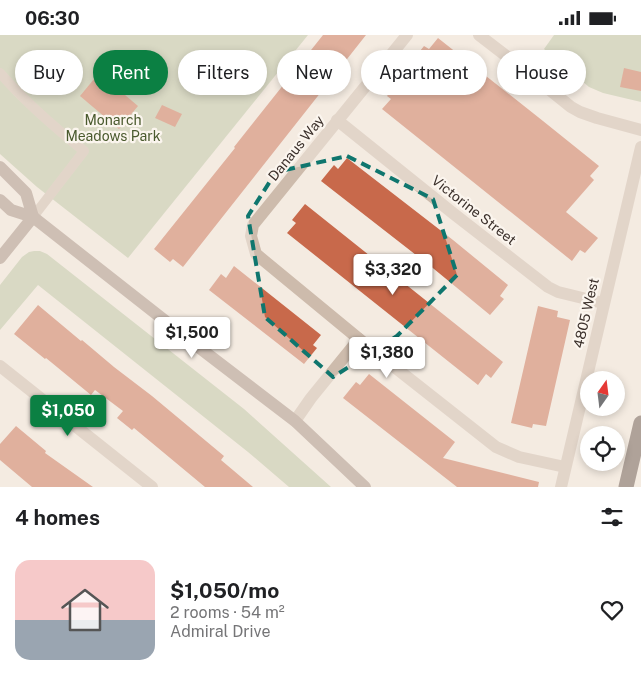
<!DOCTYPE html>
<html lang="en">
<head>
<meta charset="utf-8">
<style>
  body { margin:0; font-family:"Public Sans",sans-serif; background:#f6f6f6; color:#202124; height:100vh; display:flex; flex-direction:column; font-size:19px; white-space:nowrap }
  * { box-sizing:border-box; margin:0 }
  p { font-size:16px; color:#757577 }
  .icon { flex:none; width:28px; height:28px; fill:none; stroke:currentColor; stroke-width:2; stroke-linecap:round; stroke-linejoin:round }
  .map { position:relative; height:452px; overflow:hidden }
  .details { display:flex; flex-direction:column; background:#fff; flex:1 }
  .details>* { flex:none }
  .banner { position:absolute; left:15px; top:15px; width:611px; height:45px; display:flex; gap:10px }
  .needle { width:32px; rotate:14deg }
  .buttons { position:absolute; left:580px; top:336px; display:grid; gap:10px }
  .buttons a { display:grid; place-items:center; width:45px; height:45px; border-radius:50%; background:#fff; box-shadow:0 2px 8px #0003; font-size:25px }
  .price { position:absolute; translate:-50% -42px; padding:0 11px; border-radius:5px; background:#fff; color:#222; font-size:16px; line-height:32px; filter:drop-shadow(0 1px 2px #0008) }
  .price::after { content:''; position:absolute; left:50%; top:30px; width:15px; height:11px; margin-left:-8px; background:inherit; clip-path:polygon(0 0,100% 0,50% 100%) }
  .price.selected { background:#0b8043; color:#fff }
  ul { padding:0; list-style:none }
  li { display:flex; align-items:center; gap:15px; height:125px; padding:0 15px }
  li+li { border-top:1px solid #e0e0e0 }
  li span { display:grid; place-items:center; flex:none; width:140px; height:100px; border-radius:15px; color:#555 }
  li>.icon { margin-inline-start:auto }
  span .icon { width:60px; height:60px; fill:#fffc; stroke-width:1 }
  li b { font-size:21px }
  h2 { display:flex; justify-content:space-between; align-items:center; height:60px; padding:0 15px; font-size:21px }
  .tag { padding:0 18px; border-radius:22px; background:#fff; box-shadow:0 2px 8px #0003; font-size:18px; line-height:45px }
  .tag.selected { background:#0b8043; color:#fff }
  .status { display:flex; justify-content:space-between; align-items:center; height:35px; padding:0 25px; background:#fff; direction:ltr }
  .status svg { height:14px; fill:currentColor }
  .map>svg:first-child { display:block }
  .green { fill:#b8c4a0 }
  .building { fill:#c8694b }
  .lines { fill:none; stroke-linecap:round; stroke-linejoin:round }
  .lane { stroke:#cdbbac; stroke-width:10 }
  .street { stroke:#cdbbac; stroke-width:12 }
  .secondary { stroke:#a18a7d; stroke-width:12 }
  .highway { stroke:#5c4a42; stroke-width:15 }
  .marked { fill:none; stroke:#0f766e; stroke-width:4; stroke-dasharray:10 6; stroke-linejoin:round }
  .labels { text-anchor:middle; stroke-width:4.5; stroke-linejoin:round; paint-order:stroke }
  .park-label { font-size:14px; fill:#4a5a2e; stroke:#fbf5ee }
  .street-label { font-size:14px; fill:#3b302b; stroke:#fbf5ee }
</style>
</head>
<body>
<div class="status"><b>06:30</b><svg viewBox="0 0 49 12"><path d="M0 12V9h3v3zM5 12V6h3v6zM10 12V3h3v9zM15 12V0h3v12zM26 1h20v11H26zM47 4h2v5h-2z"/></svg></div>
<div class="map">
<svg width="641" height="452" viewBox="0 0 641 452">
  <rect width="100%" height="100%" fill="#f4ebe1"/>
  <g class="green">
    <path d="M0 0H308L128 223 37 152 0 119Z"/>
    <path d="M554 0H641V67L603 58 589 52 544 14Z"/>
    <path d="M34 216H40L47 219 244 374 331 452H289L248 417 38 250 0 295V250L22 222 29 217Z"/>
  </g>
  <g class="building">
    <path d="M323 0H366L183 232 173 224 170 227 154 214 235 113 234 112Z"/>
    <path d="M438 3 543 86 599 131 590 141 594 145 566 177 598 203 585 218 580 215 572 226 382 74 391 64 387 61 413 27 412 26 424 11 429 14Z"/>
    <path d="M624 33 641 37V56L620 52Z"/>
    <path d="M99 38 138 71 119 94 80 61Z"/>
    <path d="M162 70 182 79 175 92 155 83Z"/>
    <path d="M347 123 453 205 508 250 500 261 504 264 490 280 417 220H416L321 146 334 130 338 134Z"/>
    <path d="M305 169 503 327 491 343 486 339 478 350 287 198 296 188 292 185Z"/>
    <path d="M234 231 321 300 313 310 317 313 304 329 209 255 221 239 226 243Z"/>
    <path d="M38 270 81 306 82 305 114 332 152 361 224 421 221 425 253 452H205L134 393 132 395 117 383 123 376 95 355 91 360 46 323 45 324 14 299Z"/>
    <path d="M538 271 558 276 557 282 570 285 546 391 533 389 532 393 511 388Z"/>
    <path d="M369 339 455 407 443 423 539 447 538 452H457L343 363 356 347 360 350Z"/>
    <path d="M16 391 46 416 45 418 93 452H32L0 425V409Z"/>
  </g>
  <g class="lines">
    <path class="lane" d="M0 38C25 67 54 92 84 116L33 182"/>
    <g class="street">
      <path d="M407 0 253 190 251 201 256 219 359 304 496 412 519 422 565 432"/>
      <path d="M479 0 540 47 571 72 580 77 597 83 641 95"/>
      <path d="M337 85 454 179 548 252 558 257 603 268"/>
      <path d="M0 331 152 452"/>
      <path d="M295 386 311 363 359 304"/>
      <path d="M561 452 641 112"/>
    </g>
    <g class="secondary">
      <path d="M0 132 26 158 33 182"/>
      <path d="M0 165 11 175 33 182 201 314 295 386 365 452"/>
      <path d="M0 223 33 182"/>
    </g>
    <path class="highway" d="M626 452 641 388"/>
  </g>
  <path d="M0 0H641V452H0ZM347 121 433 164 457 240 397 301 333 342 265 282 248 181 276 137Z" fill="#f4ebe1" fill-opacity=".55" fill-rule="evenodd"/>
  <path class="marked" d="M347 121 433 164 457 240 397 301 333 342 265 282 248 181 276 137Z"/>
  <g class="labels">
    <g class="park-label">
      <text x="113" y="90">Monarch<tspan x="113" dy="16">Meadows Park</tspan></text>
    </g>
    <g class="street-label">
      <text transform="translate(296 113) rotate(-51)" y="5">Danaus Way</text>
      <text transform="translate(474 175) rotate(38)" y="5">Victorine Street</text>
      <text transform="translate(586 278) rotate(-77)" y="5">4805 West</text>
    </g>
  </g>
</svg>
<div class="buttons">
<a><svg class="needle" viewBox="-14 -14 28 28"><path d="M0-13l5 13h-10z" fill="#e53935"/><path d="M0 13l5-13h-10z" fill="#757577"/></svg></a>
<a><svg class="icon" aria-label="locate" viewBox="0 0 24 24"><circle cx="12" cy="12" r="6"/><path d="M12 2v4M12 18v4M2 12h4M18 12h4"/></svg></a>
</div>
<b class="price" style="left:393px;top:261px">$3,320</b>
<b class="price" style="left:192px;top:324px">$1,500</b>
<b class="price" style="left:387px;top:344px">$1,380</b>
<b class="price selected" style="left:68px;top:402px">$1,050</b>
<div class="banner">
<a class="tag">Buy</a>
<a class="tag selected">Rent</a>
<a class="tag">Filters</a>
<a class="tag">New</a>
<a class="tag">Apartment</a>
<a class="tag">House</a>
</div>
</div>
<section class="details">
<h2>4 homes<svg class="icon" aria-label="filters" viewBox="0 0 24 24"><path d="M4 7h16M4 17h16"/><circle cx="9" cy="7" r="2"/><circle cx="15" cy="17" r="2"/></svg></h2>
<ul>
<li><span style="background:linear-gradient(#f6c9c9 60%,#9aa5b1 0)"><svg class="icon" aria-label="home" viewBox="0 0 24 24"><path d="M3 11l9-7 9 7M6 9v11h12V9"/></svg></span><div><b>$1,050/mo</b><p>2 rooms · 54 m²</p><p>Admiral Drive</p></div><svg class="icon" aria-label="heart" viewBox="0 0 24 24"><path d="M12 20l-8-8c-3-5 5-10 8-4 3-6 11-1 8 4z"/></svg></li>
</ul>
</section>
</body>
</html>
